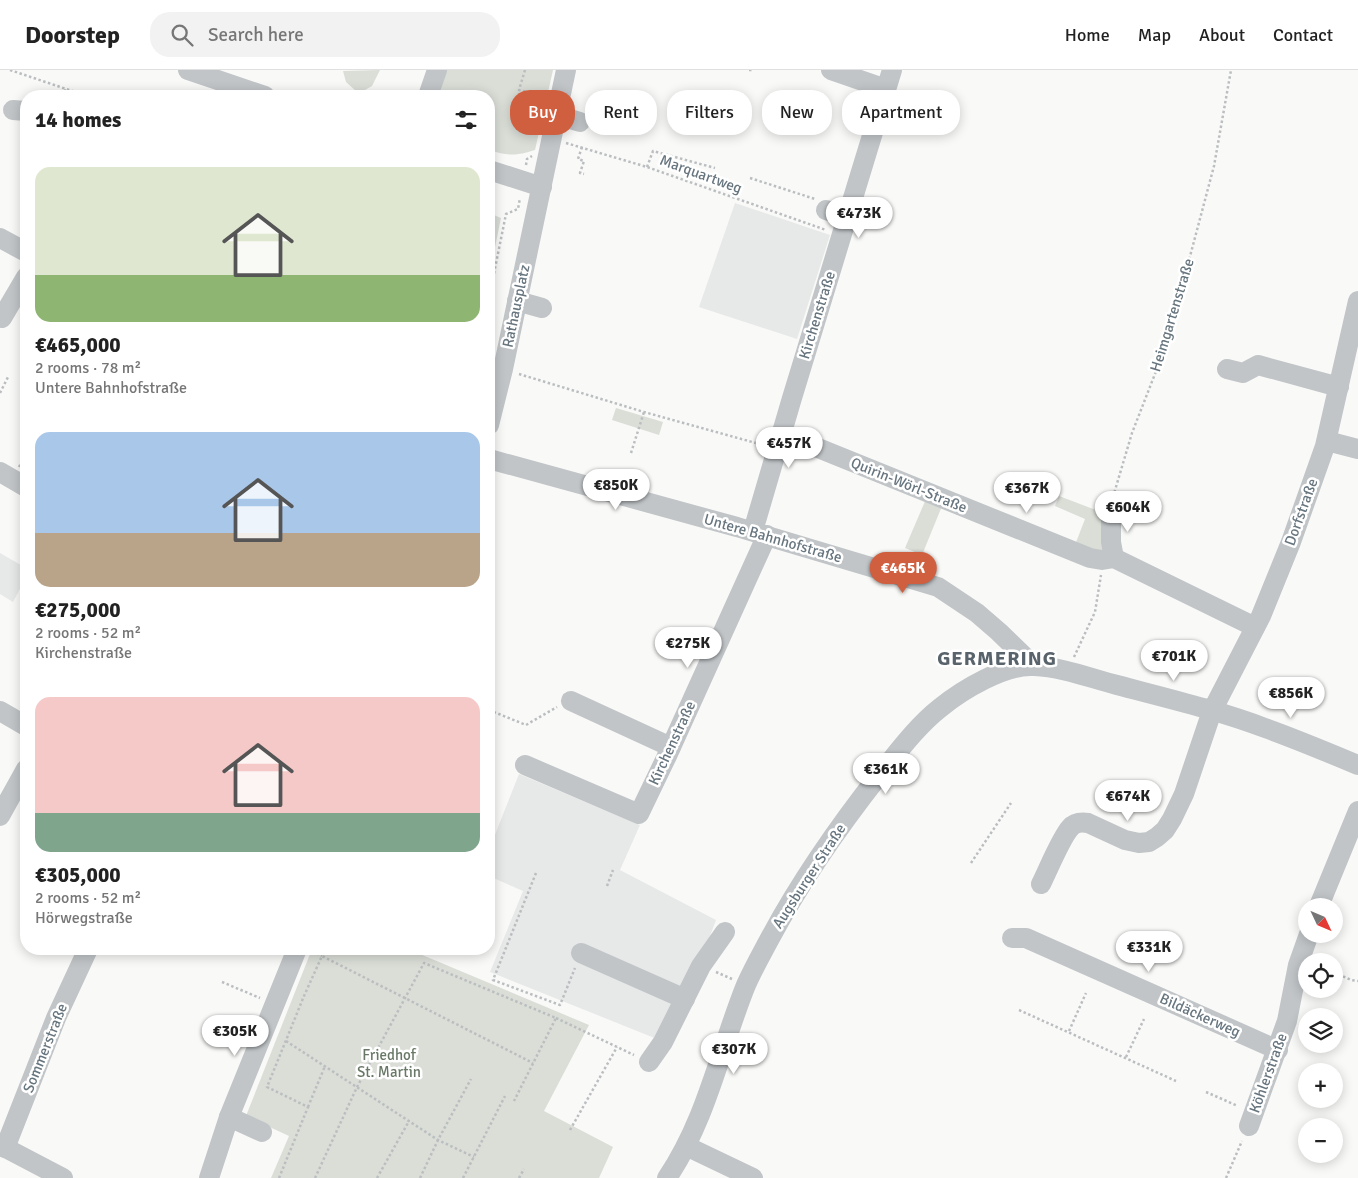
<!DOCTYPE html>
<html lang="en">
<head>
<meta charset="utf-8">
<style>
  body { margin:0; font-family:Signika,sans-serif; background:#f2f2f2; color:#222; height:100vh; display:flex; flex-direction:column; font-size:19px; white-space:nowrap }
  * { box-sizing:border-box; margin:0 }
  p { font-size:16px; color:#767676 }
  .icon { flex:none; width:28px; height:28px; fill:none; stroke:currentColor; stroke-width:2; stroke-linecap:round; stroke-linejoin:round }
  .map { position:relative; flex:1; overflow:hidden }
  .drawer { position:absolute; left:20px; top:20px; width:475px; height:865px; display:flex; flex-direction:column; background:#fff; border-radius:20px; box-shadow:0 2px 12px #0003 }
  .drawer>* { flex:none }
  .top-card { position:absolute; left:510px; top:20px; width:475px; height:45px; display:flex; gap:10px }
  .needle { width:32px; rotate:134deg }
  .controls { position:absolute; left:1298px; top:828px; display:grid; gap:10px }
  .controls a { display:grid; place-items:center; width:45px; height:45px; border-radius:50%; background:#fff; box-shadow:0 2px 12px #0003; font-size:25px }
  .price { position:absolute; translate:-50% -42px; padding:0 11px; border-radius:18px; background:#fff; color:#222; font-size:16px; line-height:32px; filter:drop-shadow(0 1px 2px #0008) }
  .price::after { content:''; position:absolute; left:50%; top:30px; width:15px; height:11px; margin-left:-8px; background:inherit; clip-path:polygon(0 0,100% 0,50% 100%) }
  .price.current { background:#d05f40; color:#fff }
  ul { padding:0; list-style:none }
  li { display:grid; align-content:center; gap:10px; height:265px; padding:0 15px }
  li span { display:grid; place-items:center; height:155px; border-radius:15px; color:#555 }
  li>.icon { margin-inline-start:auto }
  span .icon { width:90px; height:90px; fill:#fffc; stroke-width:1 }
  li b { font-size:21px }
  h2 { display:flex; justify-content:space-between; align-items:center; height:60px; padding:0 15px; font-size:21px }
  .tag { padding:0 18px; border-radius:20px; background:#fff; box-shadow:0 2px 12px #0003; font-size:18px; line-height:45px }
  .tag.current { background:#d05f40; color:#fff }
  header { display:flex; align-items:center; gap:30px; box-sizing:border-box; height:70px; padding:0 25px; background:#fff; border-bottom:1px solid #e0e0e0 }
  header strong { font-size:24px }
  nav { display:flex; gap:28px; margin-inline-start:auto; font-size:18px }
  .search { width:350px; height:45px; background:#f2f2f2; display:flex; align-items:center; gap:12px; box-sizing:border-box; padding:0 18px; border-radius:20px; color:#767676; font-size:19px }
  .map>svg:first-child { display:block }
  .built { fill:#e7e8e8 }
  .green { fill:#daded7 }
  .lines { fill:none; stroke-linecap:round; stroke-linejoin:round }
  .path { stroke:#bbbec0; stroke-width:2.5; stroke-dasharray:2.5 2.5; stroke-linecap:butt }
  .minor { stroke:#c1c5c8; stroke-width:20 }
  .labels { text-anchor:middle; stroke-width:5; stroke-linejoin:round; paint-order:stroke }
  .street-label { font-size:15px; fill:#67757f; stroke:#fff }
  .park-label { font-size:15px; fill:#697866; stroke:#fff }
  .district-label { font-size:20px; font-weight:bold; letter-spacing:1px; fill:#59636b; stroke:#fff }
</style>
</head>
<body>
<header>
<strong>Doorstep</strong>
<div class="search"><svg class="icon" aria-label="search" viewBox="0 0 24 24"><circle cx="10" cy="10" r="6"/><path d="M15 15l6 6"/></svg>Search here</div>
<nav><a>Home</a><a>Map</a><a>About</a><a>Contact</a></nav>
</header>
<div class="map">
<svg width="1358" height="1108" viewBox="0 0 1358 1108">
  <rect width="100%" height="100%" fill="#f9f9f8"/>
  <g class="built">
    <path d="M735 133 830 165 797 269 699 237Z"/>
    <path d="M0 483 26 498V507L13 532 0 524Z"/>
    <path d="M519 704 640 755 620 800 716 850 704 882 662 971 490 902 523 821 489 806V780Z"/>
  </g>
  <g class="green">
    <path d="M380 0 372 16 365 20 356 21 346 12 343 1Z"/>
    <path d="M444 0H553L535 80C516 86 508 86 489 80V26H434Z"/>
    <path d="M489 143 501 148 489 206Z"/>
    <path d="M616 338 663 352 659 365 612 350Z"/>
    <path d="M1059 426 1101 442 1106 480 1095 483 1075 475 1085 449 1055 436Z"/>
    <path d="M926 429 942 436 922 485 905 478Z"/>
    <path d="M312 879H408L589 955 544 1041 613 1077 599 1108H271L289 1066 246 1046Z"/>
  </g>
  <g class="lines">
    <g class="path">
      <path d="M10 0 87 26"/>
      <path d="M525 0 519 20 544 26"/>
      <path d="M749 0H754"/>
      <path d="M62 26 66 19"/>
      <path d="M566 73 647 97 826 160"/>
      <path d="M582 77 578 89 584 91 580 103 584 104"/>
      <path d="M526 95 527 89 532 86"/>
      <path d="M647 97 653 81 715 98"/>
      <path d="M750 108 815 129"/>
      <path d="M489 228 506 144 518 139 520 128"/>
      <path d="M519 304 644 342 763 375"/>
      <path d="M0 323 8 307"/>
      <path d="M631 383 644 342"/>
      <path d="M19 397 26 384"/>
      <path d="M623 411 625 403"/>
      <path d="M1113 427 1132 363 1160 291 1180 224 1214 96 1231 0"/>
      <path d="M1074 587 1095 542 1101 505"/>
      <path d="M489 640 526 655 557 637"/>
      <path d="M971 793 1011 733"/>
      <path d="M536 803 493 910 560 935 575 898"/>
      <path d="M607 816 613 800"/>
      <path d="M156 879 168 884 171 879"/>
      <path d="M312 881 322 886"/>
      <path d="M716 902 732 909"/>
      <path d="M1334 902 1351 910 1358 911"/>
      <path d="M222 912 260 928"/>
      <path d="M1019 940 1176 1011"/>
      <path d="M556 948 634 985"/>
      <path d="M1069 961 1086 923"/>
      <path d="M286 971 438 1070 474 1087"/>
      <path d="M1126 987 1144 949"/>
      <path d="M1206 1022 1238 1036"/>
      <path d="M308 1037 325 996"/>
      <path d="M570 1060 617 977"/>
      <path d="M279 1108 308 1037 267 1017 304 926 322 886 533 993"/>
      <path d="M315 1108 357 1017 424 893 556 948 514 1031"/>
      <path d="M377 1108 409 1051"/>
      <path d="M420 1108 438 1070 471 1009"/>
      <path d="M463 1108 505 1026"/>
      <path d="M519 1108 524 1099"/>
      <path d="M1226 1108 1242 1071"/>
    </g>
    <g class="minor">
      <path d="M188 0 265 26"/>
      <path d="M831 0 886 19"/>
      <path d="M428 26 437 0"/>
      <path d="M13 40 26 41"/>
      <path d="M557 45 580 52"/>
      <path d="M489 100 542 117"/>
      <path d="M826 140 847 147"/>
      <path d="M0 168 26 182"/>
      <path d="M517 231 542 238"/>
      <path d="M2 248 26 207"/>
      <path d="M1227 299 1243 303 1258 295 1339 317"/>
      <path d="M489 355 503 299 566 0"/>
      <path d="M781 363 1090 488 1102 490 1114 488 1255 557"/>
      <path d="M1327 371 1358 379"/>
      <path d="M489 389 737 457 938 517 977 543 999 562 1033 595"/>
      <path d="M0 402 26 417"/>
      <path d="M1111 442V472L1114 488"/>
      <path d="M753 461 792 328 892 0"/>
      <path d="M571 631 671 677"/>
      <path d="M0 641 26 656"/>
      <path d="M525 695 639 744 666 688 767 465"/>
      <path d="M0 746 26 699"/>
      <path d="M1041 814C1048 800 1061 768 1070 758 1075 752 1081 752 1088 753L1125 770 1139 773 1149 772 1157 767 1165 760 1172 749 1184 724 1212 641 1261 546 1291 472 1325 376 1358 231"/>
      <path d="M1319 836 1358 741"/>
      <path d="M1012 868H1026L1278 980"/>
      <path d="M581 883 685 929"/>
      <path d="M649 992 663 972 701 896 725 862"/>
      <path d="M229 1047 262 1062"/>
      <path d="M1249 1056 1287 951 1298 895 1309 864"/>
      <path d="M0 1075 63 1108"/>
      <path d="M686 1076 753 1108"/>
      <path d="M5 1078 56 948 88 879"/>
      <path d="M209 1108 229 1047 297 879"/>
      <path d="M667 1108C707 1049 720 979 746 915 753 899 761 885 769 870 800 812 839 756 880 704 898 682 917 656 940 638 962 620 1005 594 1034 596 1062 597 1090 608 1117 615 1166 628 1217 640 1265 658 1296 669 1327 682 1358 695"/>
    </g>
  </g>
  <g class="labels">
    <g class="street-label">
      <text transform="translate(701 104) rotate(20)" y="5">Marquartweg</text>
      <text transform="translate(516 236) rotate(-78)" y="5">Rathausplatz</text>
      <text transform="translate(817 245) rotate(-73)" y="5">Kirchenstraße</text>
      <text transform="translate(1172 245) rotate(-73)" y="5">Heimgartenstraße</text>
      <text transform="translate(909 415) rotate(22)" y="5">Quirin-Wörl-Straße</text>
      <text transform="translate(1301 442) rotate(-70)" y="5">Dorfstraße</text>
      <text transform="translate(773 468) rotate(16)" y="5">Untere Bahnhofstraße</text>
      <text transform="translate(672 673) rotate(-65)" y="5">Kirchenstraße</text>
      <text transform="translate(809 806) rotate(-57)" y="5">Augsburger Straße</text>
      <text transform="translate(1200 945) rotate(24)" y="5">Bildäckerweg</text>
      <text transform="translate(45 978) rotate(-68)" y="5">Sommerstraße</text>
      <text transform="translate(1268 1003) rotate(-70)" y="5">Köhlerstraße</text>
    </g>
    <g class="park-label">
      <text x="389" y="990">Friedhof<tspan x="389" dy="17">St. Martin</tspan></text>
    </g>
    <g class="district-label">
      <text x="997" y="595">GERMERING</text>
    </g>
  </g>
</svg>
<div class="controls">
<a><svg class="needle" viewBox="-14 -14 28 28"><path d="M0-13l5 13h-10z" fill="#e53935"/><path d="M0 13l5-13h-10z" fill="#767676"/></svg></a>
<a><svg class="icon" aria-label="locate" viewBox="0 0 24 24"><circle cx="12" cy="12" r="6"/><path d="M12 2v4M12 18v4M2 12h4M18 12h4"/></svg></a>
<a><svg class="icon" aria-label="layers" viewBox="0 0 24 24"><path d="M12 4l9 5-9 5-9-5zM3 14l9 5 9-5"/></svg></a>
<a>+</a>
<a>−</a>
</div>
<b class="price" style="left:859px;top:169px">€473K</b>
<b class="price" style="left:789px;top:399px">€457K</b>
<b class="price" style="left:616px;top:441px">€850K</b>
<b class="price" style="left:1027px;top:444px">€367K</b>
<b class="price" style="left:1128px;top:463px">€604K</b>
<b class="price current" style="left:903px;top:524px">€465K</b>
<b class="price" style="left:688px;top:599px">€275K</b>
<b class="price" style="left:1174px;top:612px">€701K</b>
<b class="price" style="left:1291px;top:649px">€856K</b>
<b class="price" style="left:886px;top:725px">€361K</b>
<b class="price" style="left:1128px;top:752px">€674K</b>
<b class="price" style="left:1149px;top:903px">€331K</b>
<b class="price" style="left:235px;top:987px">€305K</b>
<b class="price" style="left:734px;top:1005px">€307K</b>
<div class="top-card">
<a class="tag current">Buy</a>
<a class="tag">Rent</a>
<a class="tag">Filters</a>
<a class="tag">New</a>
<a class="tag">Apartment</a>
</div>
<section class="drawer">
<h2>14 homes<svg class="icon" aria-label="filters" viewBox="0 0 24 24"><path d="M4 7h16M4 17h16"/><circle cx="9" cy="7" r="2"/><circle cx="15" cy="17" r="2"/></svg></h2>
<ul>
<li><span style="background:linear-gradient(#dfe7d0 70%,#8fb573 0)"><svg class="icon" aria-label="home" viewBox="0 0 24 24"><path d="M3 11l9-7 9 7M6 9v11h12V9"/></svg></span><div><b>€465,000</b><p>2 rooms · 78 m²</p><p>Untere Bahnhofstraße</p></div></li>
<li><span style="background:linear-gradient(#a9c7e8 65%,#b9a48a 0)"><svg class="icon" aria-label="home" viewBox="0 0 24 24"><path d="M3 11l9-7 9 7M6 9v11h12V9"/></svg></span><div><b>€275,000</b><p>2 rooms · 52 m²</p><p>Kirchenstraße</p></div></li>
<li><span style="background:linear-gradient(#f6c9c9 75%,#7fa58c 0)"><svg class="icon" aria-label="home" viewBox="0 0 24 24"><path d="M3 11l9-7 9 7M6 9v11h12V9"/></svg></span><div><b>€305,000</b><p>2 rooms · 52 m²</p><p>Hörwegstraße</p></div></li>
</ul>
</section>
</div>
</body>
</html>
